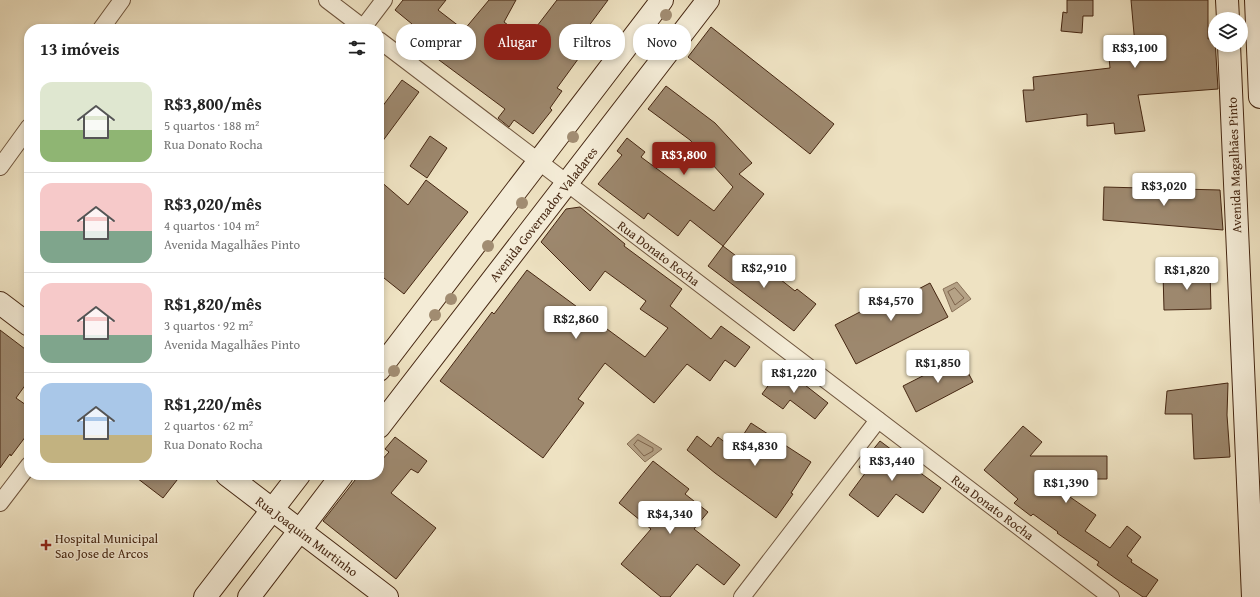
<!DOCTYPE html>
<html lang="pt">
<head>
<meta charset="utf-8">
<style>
  body { margin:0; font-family:"Gentium Book Plus",serif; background:#f2f2f2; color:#222; height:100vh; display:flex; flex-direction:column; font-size:15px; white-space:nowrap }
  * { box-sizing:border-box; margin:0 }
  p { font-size:13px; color:#767676 }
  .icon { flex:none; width:22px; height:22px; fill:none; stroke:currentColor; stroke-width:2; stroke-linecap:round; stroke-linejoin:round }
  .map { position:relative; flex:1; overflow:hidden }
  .drawer { position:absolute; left:24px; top:24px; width:360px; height:456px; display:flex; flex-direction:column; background:#fff; border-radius:16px; box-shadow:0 2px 6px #0003 }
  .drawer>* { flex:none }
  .banner { position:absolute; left:396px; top:24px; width:380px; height:36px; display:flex; gap:8px }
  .fabs { position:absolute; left:1208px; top:12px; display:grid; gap:8px }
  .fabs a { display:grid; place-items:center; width:40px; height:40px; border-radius:50%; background:#fff; box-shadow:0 2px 6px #0003; font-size:20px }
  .price { position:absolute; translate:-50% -34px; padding:0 9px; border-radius:4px; background:#fff; color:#222; font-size:13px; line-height:26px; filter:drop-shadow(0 1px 2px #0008) }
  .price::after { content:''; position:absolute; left:50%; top:24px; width:12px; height:9px; margin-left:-6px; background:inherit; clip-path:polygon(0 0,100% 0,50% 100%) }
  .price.current { background:#8f2418; color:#fff }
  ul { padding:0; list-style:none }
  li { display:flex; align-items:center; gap:12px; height:100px; padding:0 16px }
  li+li { border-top:1px solid #e0e0e0 }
  li span { display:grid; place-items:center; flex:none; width:112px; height:80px; border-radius:12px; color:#555 }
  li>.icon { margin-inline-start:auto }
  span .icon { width:48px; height:48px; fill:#fffc; stroke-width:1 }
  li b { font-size:17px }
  h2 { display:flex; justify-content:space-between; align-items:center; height:48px; padding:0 16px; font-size:17px }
  .pill { padding:0 14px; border-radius:16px; background:#fff; box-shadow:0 2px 6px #0003; font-size:14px; line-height:36px }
  .pill.current { background:#8f2418; color:#fff }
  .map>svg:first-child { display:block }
  .water { fill:#b5a286; stroke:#897158 }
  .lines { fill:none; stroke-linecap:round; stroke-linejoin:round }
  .shore { stroke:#7e644c; stroke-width:1 }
  .building { fill:#9d886e; stroke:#462712 }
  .street-casing { stroke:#70563e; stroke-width:18 }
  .secondary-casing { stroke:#462712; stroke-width:24 }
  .street { stroke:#f4ecd7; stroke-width:16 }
  .secondary { stroke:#f4ecd7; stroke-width:22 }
  .tree { fill:#a18c71 }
  .poi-dot { fill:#8f2418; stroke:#f4ecd7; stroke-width:1.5 }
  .labels { text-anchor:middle; stroke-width:3; stroke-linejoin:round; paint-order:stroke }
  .street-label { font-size:13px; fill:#462712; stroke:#f4ecd7 }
  .poi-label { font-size:13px; fill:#462712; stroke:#f4ecd7; text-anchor:start }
</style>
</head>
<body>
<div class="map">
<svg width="1260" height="597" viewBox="0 0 1260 597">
  <rect width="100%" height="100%" fill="#eee2c2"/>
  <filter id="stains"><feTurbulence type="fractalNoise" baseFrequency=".005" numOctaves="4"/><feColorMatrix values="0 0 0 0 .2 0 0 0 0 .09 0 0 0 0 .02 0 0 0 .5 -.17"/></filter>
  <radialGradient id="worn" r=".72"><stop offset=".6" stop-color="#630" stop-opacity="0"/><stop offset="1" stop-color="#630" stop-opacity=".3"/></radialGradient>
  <g class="water">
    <path d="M957 282 971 299 952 312 943 289Z"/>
    <path d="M638 434 662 449 645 462 627 444Z"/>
  </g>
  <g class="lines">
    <g class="shore">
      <path d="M955 288 964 298 955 305 948 292Z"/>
      <path d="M638 440 653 448V451L644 456 634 445Z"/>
    </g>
  </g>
  <g class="building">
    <path d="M403 0H446L438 10 464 30 489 0H516L504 22 527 39 557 0H608L588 27 600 36 584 58 581 55 557 88 562 91 550 108 552 110 533 134 514 120 509 127 498 118 505 109 404 34 412 24 395 10Z"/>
    <path d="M1067 0H1093V16H1083L1082 33 1061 31 1063 12 1067 13Z"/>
    <path d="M1131 0H1208V39H1215L1218 89 1138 95 1145 131 1115 134 1114 123 1087 126V114L1026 122 1023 90H1034L1033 77 1110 68 1108 47 1135 45Z"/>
    <path d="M711 27 834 124 810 154 688 57Z"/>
    <path d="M402 80 419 92 379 146V111Z"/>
    <path d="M666 86 715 123 752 163 739 174 764 194 723 246 690 220 678 236 648 213 644 219 598 184 622 155 617 151 627 138 645 152 641 157 714 211 733 187 690 140 648 109Z"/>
    <path d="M430 136 447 148 427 178 410 166Z"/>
    <path d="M379 180 408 205 426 180 468 212 404 294 379 274Z"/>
    <path d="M1104 187 1220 190 1223 230 1103 220Z"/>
    <path d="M580 207 625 244 624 246 682 289 670 306 711 339 721 326 750 347 735 367 725 360 710 381 687 364 654 403 605 363 578 399 584 403 543 458 440 381 492 312 494 314 527 270 645 357 668 328 640 309 646 301 605 271 590 291 541 242 566 209Z"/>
    <path d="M723 246 756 271 761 264 795 291 797 289 816 304 794 331 708 266Z"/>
    <path d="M1210 271 1211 309 1164 310 1163 273Z"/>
    <path d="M930 283 948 317 856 364 835 325 902 290 905 296Z"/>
    <path d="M0 330 29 352V380L16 398 29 407V432L11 456 10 454 0 468Z"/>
    <path d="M960 357 973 382 916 412 903 386Z"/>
    <path d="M782 367 828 403 815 419 790 400 783 409 762 394Z"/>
    <path d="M1228 383 1227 415 1230 457 1194 459 1192 414H1165L1167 391Z"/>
    <path d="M751 423 811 462 791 493 793 494 776 518 715 473 687 450 697 436 711 447 718 437 734 449Z"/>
    <path d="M1023 426 1042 442 1030 456H1107V479H1044L1096 515 1085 531 1110 548 1127 526 1141 537 1127 556 1132 560 1131 562 1158 580 1146 597H1143L1115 578 1097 565 1099 562 1057 533 1058 532 1033 514 1031 516 1014 503 1018 499 984 470Z"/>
    <path d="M395 437 427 461 418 473 411 469 391 493 436 528 396 579 323 521 359 475H379V463L389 452 385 449Z"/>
    <path d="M880 441 916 468 915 469 941 488 923 513 896 494 878 517 849 495 866 472 859 467Z"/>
    <path d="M653 461 689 489 685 494 708 512 694 529 740 565 724 585 697 564 670 597H661L621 564 651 529 619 503Z"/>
    <path d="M133 475H181L163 498Z"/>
  </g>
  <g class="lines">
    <defs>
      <g id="street">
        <path d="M327 0 365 29"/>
        <path d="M101 29 122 0"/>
        <path d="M362 29 384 0"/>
        <path d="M379 40 1111 597"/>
        <path d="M0 167 29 127"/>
        <path d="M0 503 29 465"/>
        <path d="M742 597 878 420"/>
      </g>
      <g id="secondary">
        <path d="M1227 0 1228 19"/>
        <path d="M1256 0 1260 97"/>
        <path d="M1229 45 1253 597"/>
        <path d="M0 303 29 325"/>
        <path d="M379 370 662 0"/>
        <path d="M379 427 708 0"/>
        <path d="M227 475 387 597"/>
        <path d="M205 597 299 475"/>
        <path d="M249 597 342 475"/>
      </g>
    </defs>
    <use href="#street" class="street-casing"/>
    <use href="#secondary" class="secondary-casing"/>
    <use href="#street" class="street"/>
    <use href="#secondary" class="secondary"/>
  </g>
  <g class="tree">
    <circle cx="666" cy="15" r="6"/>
    <circle cx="573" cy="137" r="6"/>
    <circle cx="522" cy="203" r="6"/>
    <circle cx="488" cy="246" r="6"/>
    <circle cx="451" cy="299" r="6"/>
    <circle cx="435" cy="315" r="6"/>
    <circle cx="394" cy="371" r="6"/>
  </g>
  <path class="poi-dot" d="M44 539h4v4h4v4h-4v4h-4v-4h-4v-4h4z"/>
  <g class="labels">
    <g class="street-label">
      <text transform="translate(1234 165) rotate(-92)" y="5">Avenida Magalhães Pinto</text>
      <text transform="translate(543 214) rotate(-52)" y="5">Avenida Governador Valadares</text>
      <text transform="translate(659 253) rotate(37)" y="5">Rua Donato Rocha</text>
      <text transform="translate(993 507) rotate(37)" y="5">Rua Donato Rocha</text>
      <text transform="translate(307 536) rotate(37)" y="5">Rua Joaquim Murtinho</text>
    </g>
    <g class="poi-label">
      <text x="55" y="543">Hospital Municipal<tspan x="55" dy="15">Sao Jose de Arcos</tspan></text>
    </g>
  </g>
  <rect width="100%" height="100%" filter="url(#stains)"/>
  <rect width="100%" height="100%" fill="url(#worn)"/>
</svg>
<div class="fabs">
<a><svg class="icon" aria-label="layers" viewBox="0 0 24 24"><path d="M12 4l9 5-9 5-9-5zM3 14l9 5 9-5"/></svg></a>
</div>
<b class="price" style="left:1135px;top:69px">R$3,100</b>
<b class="price current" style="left:684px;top:176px">R$3,800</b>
<b class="price" style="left:1164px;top:207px">R$3,020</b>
<b class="price" style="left:764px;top:289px">R$2,910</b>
<b class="price" style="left:1187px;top:291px">R$1,820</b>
<b class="price" style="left:891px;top:322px">R$4,570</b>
<b class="price" style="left:576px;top:340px">R$2,860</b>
<b class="price" style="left:938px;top:384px">R$1,850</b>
<b class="price" style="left:794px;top:394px">R$1,220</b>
<b class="price" style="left:755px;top:467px">R$4,830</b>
<b class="price" style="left:892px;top:482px">R$3,440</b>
<b class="price" style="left:1066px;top:504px">R$1,390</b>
<b class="price" style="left:670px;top:535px">R$4,340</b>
<div class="banner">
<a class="pill">Comprar</a>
<a class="pill current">Alugar</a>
<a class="pill">Filtros</a>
<a class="pill">Novo</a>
</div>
<section class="drawer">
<h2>13 imóveis<svg class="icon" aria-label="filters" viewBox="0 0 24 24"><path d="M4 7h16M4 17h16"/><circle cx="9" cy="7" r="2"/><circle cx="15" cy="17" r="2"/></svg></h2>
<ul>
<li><span style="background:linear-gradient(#dfe7d0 60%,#8fb573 0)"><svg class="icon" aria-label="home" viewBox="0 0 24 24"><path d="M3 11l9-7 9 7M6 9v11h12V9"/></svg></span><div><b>R$3,800/mês</b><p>5 quartos · 188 m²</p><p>Rua Donato Rocha</p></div></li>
<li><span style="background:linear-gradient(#f6c9c9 60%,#7fa58c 0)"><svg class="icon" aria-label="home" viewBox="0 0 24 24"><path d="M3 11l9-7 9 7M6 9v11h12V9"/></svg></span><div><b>R$3,020/mês</b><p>4 quartos · 104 m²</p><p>Avenida Magalhães Pinto</p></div></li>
<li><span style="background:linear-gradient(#f6c9c9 65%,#7fa58c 0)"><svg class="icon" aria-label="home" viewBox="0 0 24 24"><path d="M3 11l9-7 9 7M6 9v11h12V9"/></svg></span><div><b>R$1,820/mês</b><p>3 quartos · 92 m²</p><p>Avenida Magalhães Pinto</p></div></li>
<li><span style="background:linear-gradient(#a9c7e8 65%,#c2b280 0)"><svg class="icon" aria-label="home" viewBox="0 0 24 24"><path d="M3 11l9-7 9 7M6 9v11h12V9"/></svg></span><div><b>R$1,220/mês</b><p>2 quartos · 62 m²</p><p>Rua Donato Rocha</p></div></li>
</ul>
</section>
</div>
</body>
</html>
